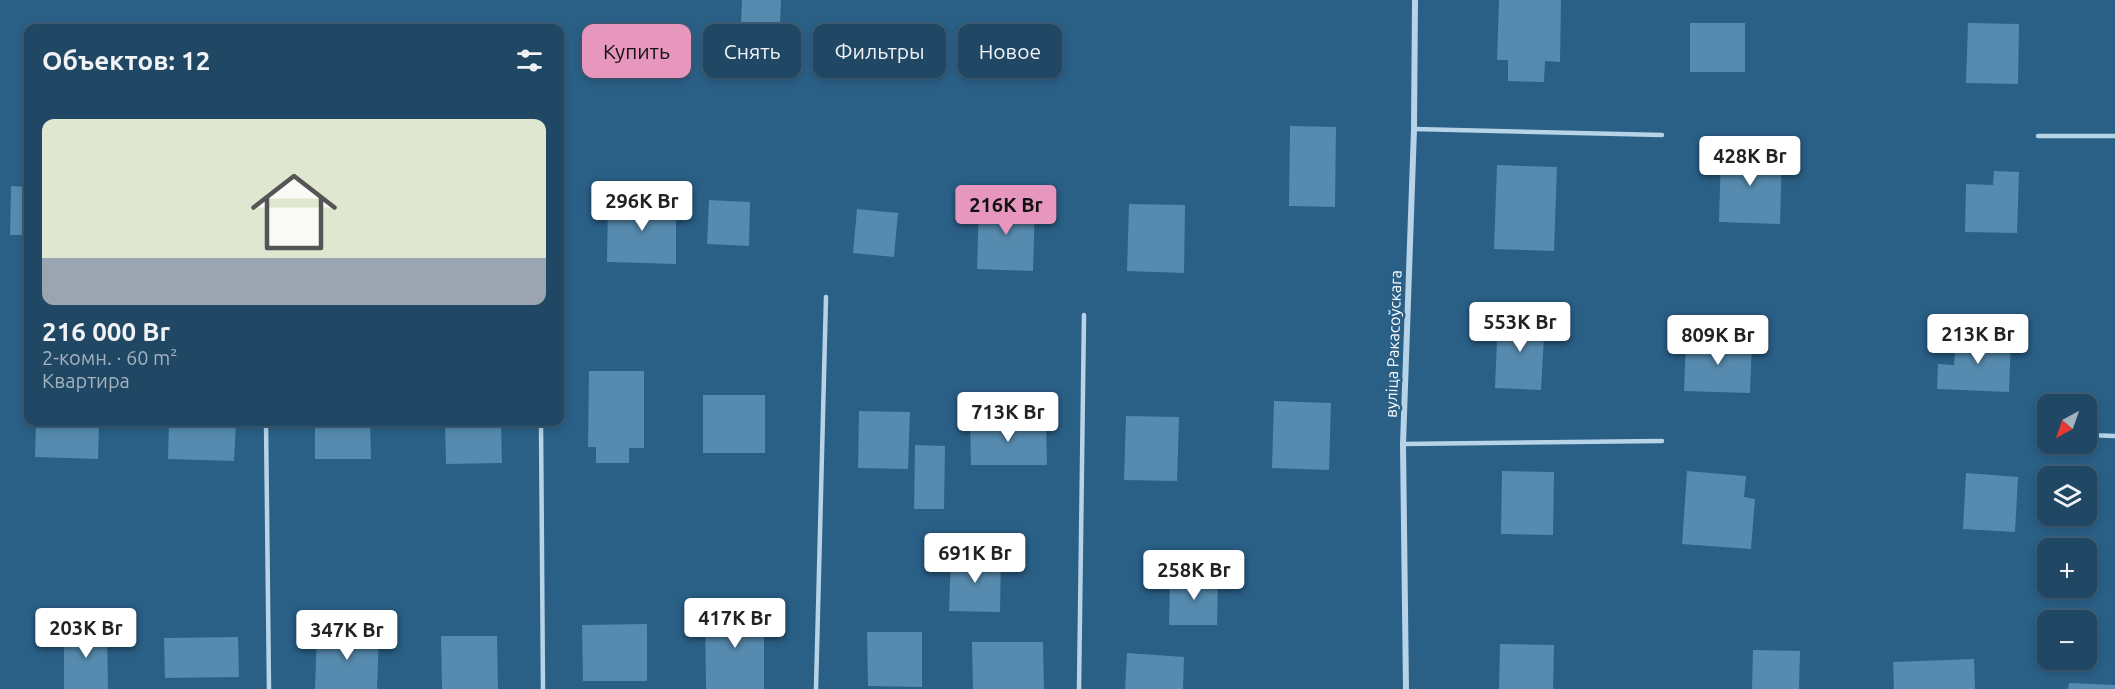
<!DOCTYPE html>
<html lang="ru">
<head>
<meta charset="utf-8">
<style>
  body { margin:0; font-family:Ubuntu,sans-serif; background:#284e6a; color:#f1f3f6; height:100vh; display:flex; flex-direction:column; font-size:22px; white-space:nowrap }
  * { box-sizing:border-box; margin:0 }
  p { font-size:20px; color:#a2b2bf }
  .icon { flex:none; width:33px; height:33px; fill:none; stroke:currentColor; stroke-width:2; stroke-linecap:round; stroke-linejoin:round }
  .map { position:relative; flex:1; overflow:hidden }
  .drawer { position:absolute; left:24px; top:24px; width:540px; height:402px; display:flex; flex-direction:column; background:#204764; border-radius:12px; box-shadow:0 3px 9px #0003,0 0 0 2px #3d5f78 }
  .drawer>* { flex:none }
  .guide { position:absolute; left:582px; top:24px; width:570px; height:54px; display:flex; gap:12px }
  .needle { width:39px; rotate:220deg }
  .buttons { position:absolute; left:2037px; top:394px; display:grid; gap:12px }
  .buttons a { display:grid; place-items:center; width:60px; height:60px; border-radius:12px; background:#204764; box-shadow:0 3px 9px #0003,0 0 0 2px #3d5f78; font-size:30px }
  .price { position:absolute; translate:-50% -51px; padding:0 14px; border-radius:6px; background:#fff; color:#222; font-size:20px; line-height:39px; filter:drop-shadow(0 2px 3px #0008) }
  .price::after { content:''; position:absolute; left:50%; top:36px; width:18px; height:14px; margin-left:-9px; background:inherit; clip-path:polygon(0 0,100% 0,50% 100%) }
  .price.selected { background:#e797bd; color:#111 }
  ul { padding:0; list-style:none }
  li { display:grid; align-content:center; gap:12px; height:318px; padding:0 18px }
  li+li { border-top:2px solid #3d5f78 }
  li span { display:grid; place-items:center; height:186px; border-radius:12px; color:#555 }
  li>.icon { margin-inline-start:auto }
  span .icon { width:108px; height:108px; fill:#fffc; stroke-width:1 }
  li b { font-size:26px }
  h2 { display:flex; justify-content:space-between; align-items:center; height:72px; padding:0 18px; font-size:26px }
  .chip { padding:0 21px; border-radius:12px; background:#204764; box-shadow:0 3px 9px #0003,0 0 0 2px #3d5f78; font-size:21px; line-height:54px }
  .chip.selected { background:#e797bd; color:#111 }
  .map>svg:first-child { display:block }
  .building { fill:#568baf }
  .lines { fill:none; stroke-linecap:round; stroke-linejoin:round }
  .lane { stroke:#b6d3e7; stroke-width:4.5 }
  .street { stroke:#b6d3e7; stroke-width:6 }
  .labels { text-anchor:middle; stroke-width:5; stroke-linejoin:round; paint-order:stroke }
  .street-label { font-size:16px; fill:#fff; stroke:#2a5f86 }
</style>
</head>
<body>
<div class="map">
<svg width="2115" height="689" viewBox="0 0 2115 689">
  <rect width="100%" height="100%" fill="#2a5f86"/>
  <g class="building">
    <path d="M742 0H781L780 24 741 23Z"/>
    <path d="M1499 0H1561L1560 62 1545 61 1544 82 1508 81V60H1497Z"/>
    <rect x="1690" y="23" width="55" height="49"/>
    <path d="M1968 23 2019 24 2018 84 1966 83Z"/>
    <path d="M1290 126 1336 127 1335 207 1289 206Z"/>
    <path d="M1721 150 1782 152 1780 224 1719 222Z"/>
    <path d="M1497 165 1557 167 1554 251 1494 249Z"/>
    <path d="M1994 171 2019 172 2017 233 1965 232 1966 184 1993 185Z"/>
    <path d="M11 186 28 187V235H10Z"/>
    <path d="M608 200 676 201V264L607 262Z"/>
    <path d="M709 200 750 202 749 246 707 244Z"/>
    <path d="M979 202 1035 203 1033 271 977 269Z"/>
    <path d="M1129 204 1185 205 1184 273 1127 271Z"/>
    <path d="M857 209 898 213 894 257 853 253Z"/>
    <path d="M1498 317 1545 319 1541 390 1495 388Z"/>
    <path d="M1956 334 2011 337 2009 392 1937 389 1938 364 1954 365Z"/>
    <path d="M1686 339 1752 341 1750 393 1684 391Z"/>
    <path d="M589 371H644V448H629V463H596V447H588Z"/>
    <rect x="703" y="395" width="62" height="58"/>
    <path d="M1274 401 1331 403 1329 470 1272 468Z"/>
    <path d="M859 411 910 412 908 469 858 468Z"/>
    <path d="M1126 416 1179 417 1177 481 1124 480Z"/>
    <path d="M970 421H1046L1047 465H971Z"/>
    <path d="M36 422H99L98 459 35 457Z"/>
    <path d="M169 422H236L234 461 168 459Z"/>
    <path d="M315 422H370L371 459H315Z"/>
    <path d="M445 422H501L502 463 446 464Z"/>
    <path d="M915 445 945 446 944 509H914Z"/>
    <path d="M1502 471 1554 472 1553 535 1501 534Z"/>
    <path d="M1687 471 1746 476 1744 497 1755 499 1751 549 1682 544Z"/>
    <path d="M1966 473 2018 477 2015 532 1963 529Z"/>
    <path d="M951 555 1001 556 1000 612 949 611Z"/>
    <path d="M1170 578H1218L1217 625H1169Z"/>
    <path d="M705 609H764V689H706Z"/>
    <path d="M647 624V681H583L582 625Z"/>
    <path d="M107 629 108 689H64V630Z"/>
    <path d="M317 632 379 635 377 689H315Z"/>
    <path d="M867 632H922V687L868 686Z"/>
    <path d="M441 636H497L498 689H442Z"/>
    <path d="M238 637 239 677 165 678 164 638Z"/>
    <path d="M972 642H1043L1044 689H973Z"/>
    <path d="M1500 644 1554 645 1553 689H1499Z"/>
    <path d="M1753 650 1800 651 1799 689H1752Z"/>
    <path d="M1127 653 1184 657 1183 689H1125Z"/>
    <path d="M1974 659 1975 689H1894L1893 662Z"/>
    <path d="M2069 683 2115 685V689H2068Z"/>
  </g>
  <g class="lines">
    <g class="lane">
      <path d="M1414 129 1662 135"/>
      <path d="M2038 136H2115"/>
      <path d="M266 422 269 689"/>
      <path d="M541 422 543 689"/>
      <path d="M2039 434H2048"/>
      <path d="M2086 435 2115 436"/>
      <path d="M1403 444 1662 441"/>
      <path d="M816 689 826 297"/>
      <path d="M1079 689 1084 315"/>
    </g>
    <path class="street" d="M1406 689 1403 444 1414 129 1415 0"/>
  </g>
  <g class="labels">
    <g class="street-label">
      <text transform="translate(1393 344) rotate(-88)" y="6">вуліца Ракасоўскага</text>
    </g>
  </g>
</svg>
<div class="buttons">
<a><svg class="needle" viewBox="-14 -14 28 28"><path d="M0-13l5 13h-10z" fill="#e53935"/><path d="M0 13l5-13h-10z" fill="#a2b2bf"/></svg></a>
<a><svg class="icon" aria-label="layers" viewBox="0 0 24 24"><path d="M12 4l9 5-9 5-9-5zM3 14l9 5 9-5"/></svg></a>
<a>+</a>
<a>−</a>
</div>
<b class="price" style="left:1750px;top:187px">428K Br</b>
<b class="price" style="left:642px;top:232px">296K Br</b>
<b class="price selected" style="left:1006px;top:236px">216K Br</b>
<b class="price" style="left:1520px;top:353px">553K Br</b>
<b class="price" style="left:1978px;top:365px">213K Br</b>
<b class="price" style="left:1718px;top:366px">809K Br</b>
<b class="price" style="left:1008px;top:443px">713K Br</b>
<b class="price" style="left:975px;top:584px">691K Br</b>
<b class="price" style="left:1194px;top:601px">258K Br</b>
<b class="price" style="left:735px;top:649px">417K Br</b>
<b class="price" style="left:86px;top:659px">203K Br</b>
<b class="price" style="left:347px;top:661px">347K Br</b>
<div class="guide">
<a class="chip selected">Купить</a>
<a class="chip">Снять</a>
<a class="chip">Фильтры</a>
<a class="chip">Новое</a>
</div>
<section class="drawer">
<h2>Объектов: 12<svg class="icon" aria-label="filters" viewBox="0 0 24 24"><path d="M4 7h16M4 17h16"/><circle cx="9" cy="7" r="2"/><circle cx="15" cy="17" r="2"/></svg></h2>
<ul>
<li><span style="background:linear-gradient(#dfe7d0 75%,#9aa5b1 0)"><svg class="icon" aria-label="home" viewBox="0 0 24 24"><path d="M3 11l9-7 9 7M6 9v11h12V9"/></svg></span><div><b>216 000 Br</b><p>2-комн. · 60 m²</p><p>Квартира</p></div></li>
</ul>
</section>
</div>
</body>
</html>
